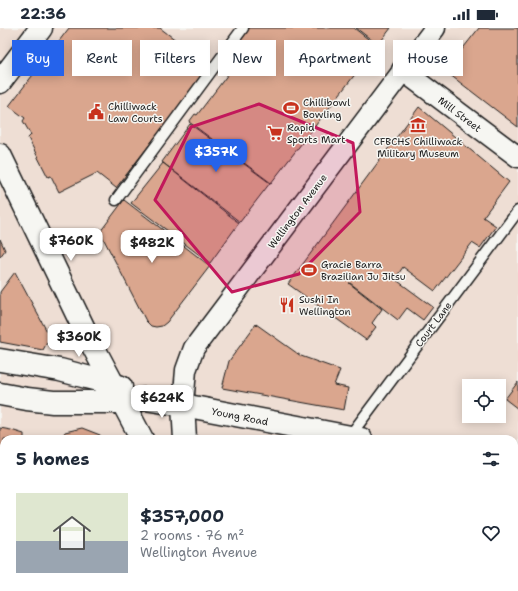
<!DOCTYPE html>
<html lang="en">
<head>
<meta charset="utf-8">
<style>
  body { margin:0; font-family:"Shantell Sans",sans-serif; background:#f6f6f7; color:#1f2937; height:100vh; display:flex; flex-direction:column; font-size:15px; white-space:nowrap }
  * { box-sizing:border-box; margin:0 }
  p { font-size:13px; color:#747a83 }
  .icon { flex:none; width:22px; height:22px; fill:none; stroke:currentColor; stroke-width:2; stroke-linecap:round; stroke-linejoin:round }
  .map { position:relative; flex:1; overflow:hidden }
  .panel { position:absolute; left:0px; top:407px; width:518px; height:156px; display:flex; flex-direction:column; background:#fff; border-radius:12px 12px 0 0; box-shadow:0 2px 10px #0003 }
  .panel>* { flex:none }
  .guide { position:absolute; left:12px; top:12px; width:494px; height:36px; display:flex; gap:8px }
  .tools { position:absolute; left:462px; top:351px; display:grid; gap:8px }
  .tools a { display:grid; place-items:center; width:44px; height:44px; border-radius:0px; background:#fff; box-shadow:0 2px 10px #0003; font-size:20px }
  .price { position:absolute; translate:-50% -34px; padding:0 9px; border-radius:8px; background:#fff; color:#222; font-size:13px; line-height:26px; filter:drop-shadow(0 1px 2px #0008) }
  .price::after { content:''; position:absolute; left:50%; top:24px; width:12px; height:9px; margin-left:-6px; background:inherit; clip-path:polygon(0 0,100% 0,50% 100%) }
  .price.selected { background:#2563eb; color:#fff }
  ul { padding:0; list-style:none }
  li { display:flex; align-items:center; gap:12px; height:100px; padding:0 16px }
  li span { display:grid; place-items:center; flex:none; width:112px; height:80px; border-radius:0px; color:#555 }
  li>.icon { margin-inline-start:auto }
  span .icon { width:48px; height:48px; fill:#fffc; stroke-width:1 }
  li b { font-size:17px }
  h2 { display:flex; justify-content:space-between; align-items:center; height:48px; padding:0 16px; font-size:17px }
  .pill { padding:0 14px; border-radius:0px; background:#fff; box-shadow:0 2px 10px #0003; font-size:14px; line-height:36px }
  .pill.selected { background:#2563eb; color:#fff }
  .status { display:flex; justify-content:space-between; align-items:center; height:28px; padding:0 20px; background:#fff; direction:ltr }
  .status svg { height:11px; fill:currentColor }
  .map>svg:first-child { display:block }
  .built { fill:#eeded4; fill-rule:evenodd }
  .building { fill:#daa68e; stroke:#1c1c1c }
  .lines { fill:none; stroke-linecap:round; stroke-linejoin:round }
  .lane-casing { stroke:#1c1c1c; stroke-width:13 }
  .street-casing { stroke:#1c1c1c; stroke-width:23 }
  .secondary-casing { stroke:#1c1c1c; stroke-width:25 }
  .lane { stroke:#f6f6f2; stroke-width:10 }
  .street { stroke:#f6f6f2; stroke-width:20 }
  .secondary { stroke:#f6f6f2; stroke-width:22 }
  .marked { fill:#c2185b; fill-opacity:0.2; stroke:#c2185b; stroke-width:3; stroke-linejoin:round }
  .labels { text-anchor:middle; stroke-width:3; stroke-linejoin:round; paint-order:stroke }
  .poi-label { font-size:10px; fill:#1c1c1c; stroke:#f6f6f2; text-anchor:start }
  .street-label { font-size:10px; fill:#1c1c1c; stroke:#f6f6f2 }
</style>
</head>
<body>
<div class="status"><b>22:36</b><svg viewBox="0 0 49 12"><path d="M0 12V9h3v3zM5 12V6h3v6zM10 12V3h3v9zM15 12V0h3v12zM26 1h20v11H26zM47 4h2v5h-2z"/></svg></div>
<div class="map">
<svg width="518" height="563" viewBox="0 0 518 563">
  <rect width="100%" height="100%" fill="#f6f6f2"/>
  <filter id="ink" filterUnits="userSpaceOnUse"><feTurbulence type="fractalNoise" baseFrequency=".025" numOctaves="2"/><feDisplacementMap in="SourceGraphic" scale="8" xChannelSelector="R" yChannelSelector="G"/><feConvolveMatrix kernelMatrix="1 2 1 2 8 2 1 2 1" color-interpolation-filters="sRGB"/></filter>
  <g filter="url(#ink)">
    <path class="built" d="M0 0H518V432H514V411H4V559H510L511 563H0ZM469 358H499V388H469Z"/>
    <g class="building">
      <path d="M69 0H160L210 38 116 160 97 145 59 164 51 148 48 149 28 110 31 107 23 93 25 90 9 78Z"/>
      <path d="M247 0H354L377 18 271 155 189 94 195 86 197 87 244 25 236 19Z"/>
      <path d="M356 0H391L378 17Z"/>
      <path d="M479 0H518V99L445 43Z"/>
      <path d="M419 79 509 154 483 189 496 198 480 220 472 215 435 263 403 239 395 251 433 279 423 292 407 280 398 292 350 255H349L382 281 372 295 376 299 366 312 288 256Z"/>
      <path d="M190 96 270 155 240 194 162 134Z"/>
      <path d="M163 135 239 195 210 235 131 175Z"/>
      <path d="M124 172 210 238 167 294 162 298 156 299 151 298 146 293 100 204Z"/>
      <path d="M0 211 5 222 0 229Z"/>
      <path d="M15 244 50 309 43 322 0 314V264Z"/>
      <path d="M256 296 301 328 340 342 334 357 348 360 344 382 222 360 229 333Z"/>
      <path d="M518 354V381L505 371Z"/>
      <path d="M0 400 11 402 24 406V411H4V432L0 434Z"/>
      <path d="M82 400 100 407 102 411H60L65 404Z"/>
      <path d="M4 469V515L0 514V473Z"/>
      <path d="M0 543 4 545V559H10V563H0Z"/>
      <path d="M61 559H163L164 563H62Z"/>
      <path d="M232 559H356V563H233Z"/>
    </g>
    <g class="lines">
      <defs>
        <g id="lane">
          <path d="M116 172 243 0"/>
          <path d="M349 409 518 183"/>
          <path d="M0 524 4 525"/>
          <path d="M33 559 34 563"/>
        </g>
        <g id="street">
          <path d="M402 42 518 129"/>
          <path d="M183 377 186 342 194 320 435 0"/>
          <path d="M516 547 518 528"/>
        </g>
        <g id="secondary">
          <path d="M0 54 41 0"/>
          <path d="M0 127 87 307 142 411"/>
          <path d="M0 332 60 342 113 356 121 359"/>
          <path d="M0 366 27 371 53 374H122L145 371 183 377 361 411"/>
          <path d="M183 377 185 411"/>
          <path d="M514 441H518"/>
          <path d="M204 559V563"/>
        </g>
      </defs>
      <use href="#lane" class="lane-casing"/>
      <use href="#street" class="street-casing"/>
      <use href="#secondary" class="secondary-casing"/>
      <use href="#lane" class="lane"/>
      <use href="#street" class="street"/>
      <use href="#secondary" class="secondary"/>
    </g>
  </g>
  <path class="marked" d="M259 76 353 115 360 184 299 246 232 264 155 172 191 99Z"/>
  <defs>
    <symbol id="stadium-bare" viewBox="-9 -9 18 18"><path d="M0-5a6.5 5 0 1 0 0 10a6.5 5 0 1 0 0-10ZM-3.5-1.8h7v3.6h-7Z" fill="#c8321e" stroke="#f6f6f2" stroke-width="2.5" paint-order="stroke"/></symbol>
    <symbol id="civic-bare" viewBox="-9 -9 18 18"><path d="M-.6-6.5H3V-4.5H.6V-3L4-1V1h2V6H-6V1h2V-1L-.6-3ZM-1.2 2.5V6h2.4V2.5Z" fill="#c8321e" stroke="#f6f6f2" stroke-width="2.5" paint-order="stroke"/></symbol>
    <symbol id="museum-bare" viewBox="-9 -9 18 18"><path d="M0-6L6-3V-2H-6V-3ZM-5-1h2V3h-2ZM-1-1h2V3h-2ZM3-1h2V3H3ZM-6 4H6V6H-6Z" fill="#c8321e" stroke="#f6f6f2" stroke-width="2.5" paint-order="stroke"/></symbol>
    <symbol id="supermarket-bare" viewBox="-9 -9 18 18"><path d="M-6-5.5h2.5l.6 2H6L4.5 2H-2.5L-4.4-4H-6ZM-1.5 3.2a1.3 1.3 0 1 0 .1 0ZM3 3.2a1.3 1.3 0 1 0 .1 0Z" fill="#c8321e" stroke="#f6f6f2" stroke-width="2.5" paint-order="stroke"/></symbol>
    <symbol id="restaurant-bare" viewBox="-9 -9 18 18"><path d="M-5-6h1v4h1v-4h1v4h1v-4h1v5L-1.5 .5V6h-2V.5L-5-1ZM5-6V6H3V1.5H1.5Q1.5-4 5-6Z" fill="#c8321e" stroke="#f6f6f2" stroke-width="2.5" paint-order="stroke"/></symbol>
  </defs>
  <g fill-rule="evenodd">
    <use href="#stadium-bare" x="280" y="69" width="22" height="22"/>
    <use href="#civic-bare" x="85" y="73" width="22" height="22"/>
    <use href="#museum-bare" x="407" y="86" width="22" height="22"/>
    <use href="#supermarket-bare" x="264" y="94" width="22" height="22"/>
    <use href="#stadium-bare" x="298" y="231" width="22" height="22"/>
    <use href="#restaurant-bare" x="276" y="266" width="22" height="22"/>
  </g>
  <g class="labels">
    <g class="poi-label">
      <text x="303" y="78">Chillibowl<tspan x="303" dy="12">Bowling</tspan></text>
      <text x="108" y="82">Chilliwack<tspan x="108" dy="12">Law Courts</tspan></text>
      <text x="287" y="103">Rapid<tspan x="287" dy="12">Sports Mart</tspan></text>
      <text x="418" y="117" text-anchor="middle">CFBCHS Chilliwack<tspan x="418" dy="12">Military Museum</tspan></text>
      <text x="321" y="240">Gracie Barra<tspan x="321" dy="12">Brazilian Ju Jitsu</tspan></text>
      <text x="299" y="275">Sushi In<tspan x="299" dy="12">Wellington</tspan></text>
    </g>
    <g class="street-label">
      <text transform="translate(460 86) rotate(37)" y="4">Mill Street</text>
      <text transform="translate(297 183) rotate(-53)" y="4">Wellington Avenue</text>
      <text transform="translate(433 296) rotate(-53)" y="4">Court Lane</text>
      <text transform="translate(240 388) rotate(11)" y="4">Young Road</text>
    </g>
  </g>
</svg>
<div class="tools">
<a><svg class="icon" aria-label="locate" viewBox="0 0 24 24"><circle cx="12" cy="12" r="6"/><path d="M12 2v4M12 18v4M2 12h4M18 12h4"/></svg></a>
</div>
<b class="price selected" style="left:216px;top:145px">$357K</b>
<b class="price" style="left:71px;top:234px">$760K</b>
<b class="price" style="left:152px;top:236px">$482K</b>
<b class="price" style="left:79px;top:330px">$360K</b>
<b class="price" style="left:162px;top:391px">$624K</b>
<div class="guide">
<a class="pill selected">Buy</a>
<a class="pill">Rent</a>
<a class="pill">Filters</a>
<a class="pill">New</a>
<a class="pill">Apartment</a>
<a class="pill">House</a>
</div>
<section class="panel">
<h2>5 homes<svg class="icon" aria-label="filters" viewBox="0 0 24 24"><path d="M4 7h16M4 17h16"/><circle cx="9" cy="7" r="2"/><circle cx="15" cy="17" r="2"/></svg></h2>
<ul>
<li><span style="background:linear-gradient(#dfe7d0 60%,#9aa5b1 0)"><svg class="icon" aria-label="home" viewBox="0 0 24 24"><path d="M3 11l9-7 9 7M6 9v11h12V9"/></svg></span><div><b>$357,000</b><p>2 rooms · 76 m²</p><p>Wellington Avenue</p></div><svg class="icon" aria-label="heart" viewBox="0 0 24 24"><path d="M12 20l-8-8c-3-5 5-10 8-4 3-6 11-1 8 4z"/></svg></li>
</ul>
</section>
</div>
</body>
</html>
